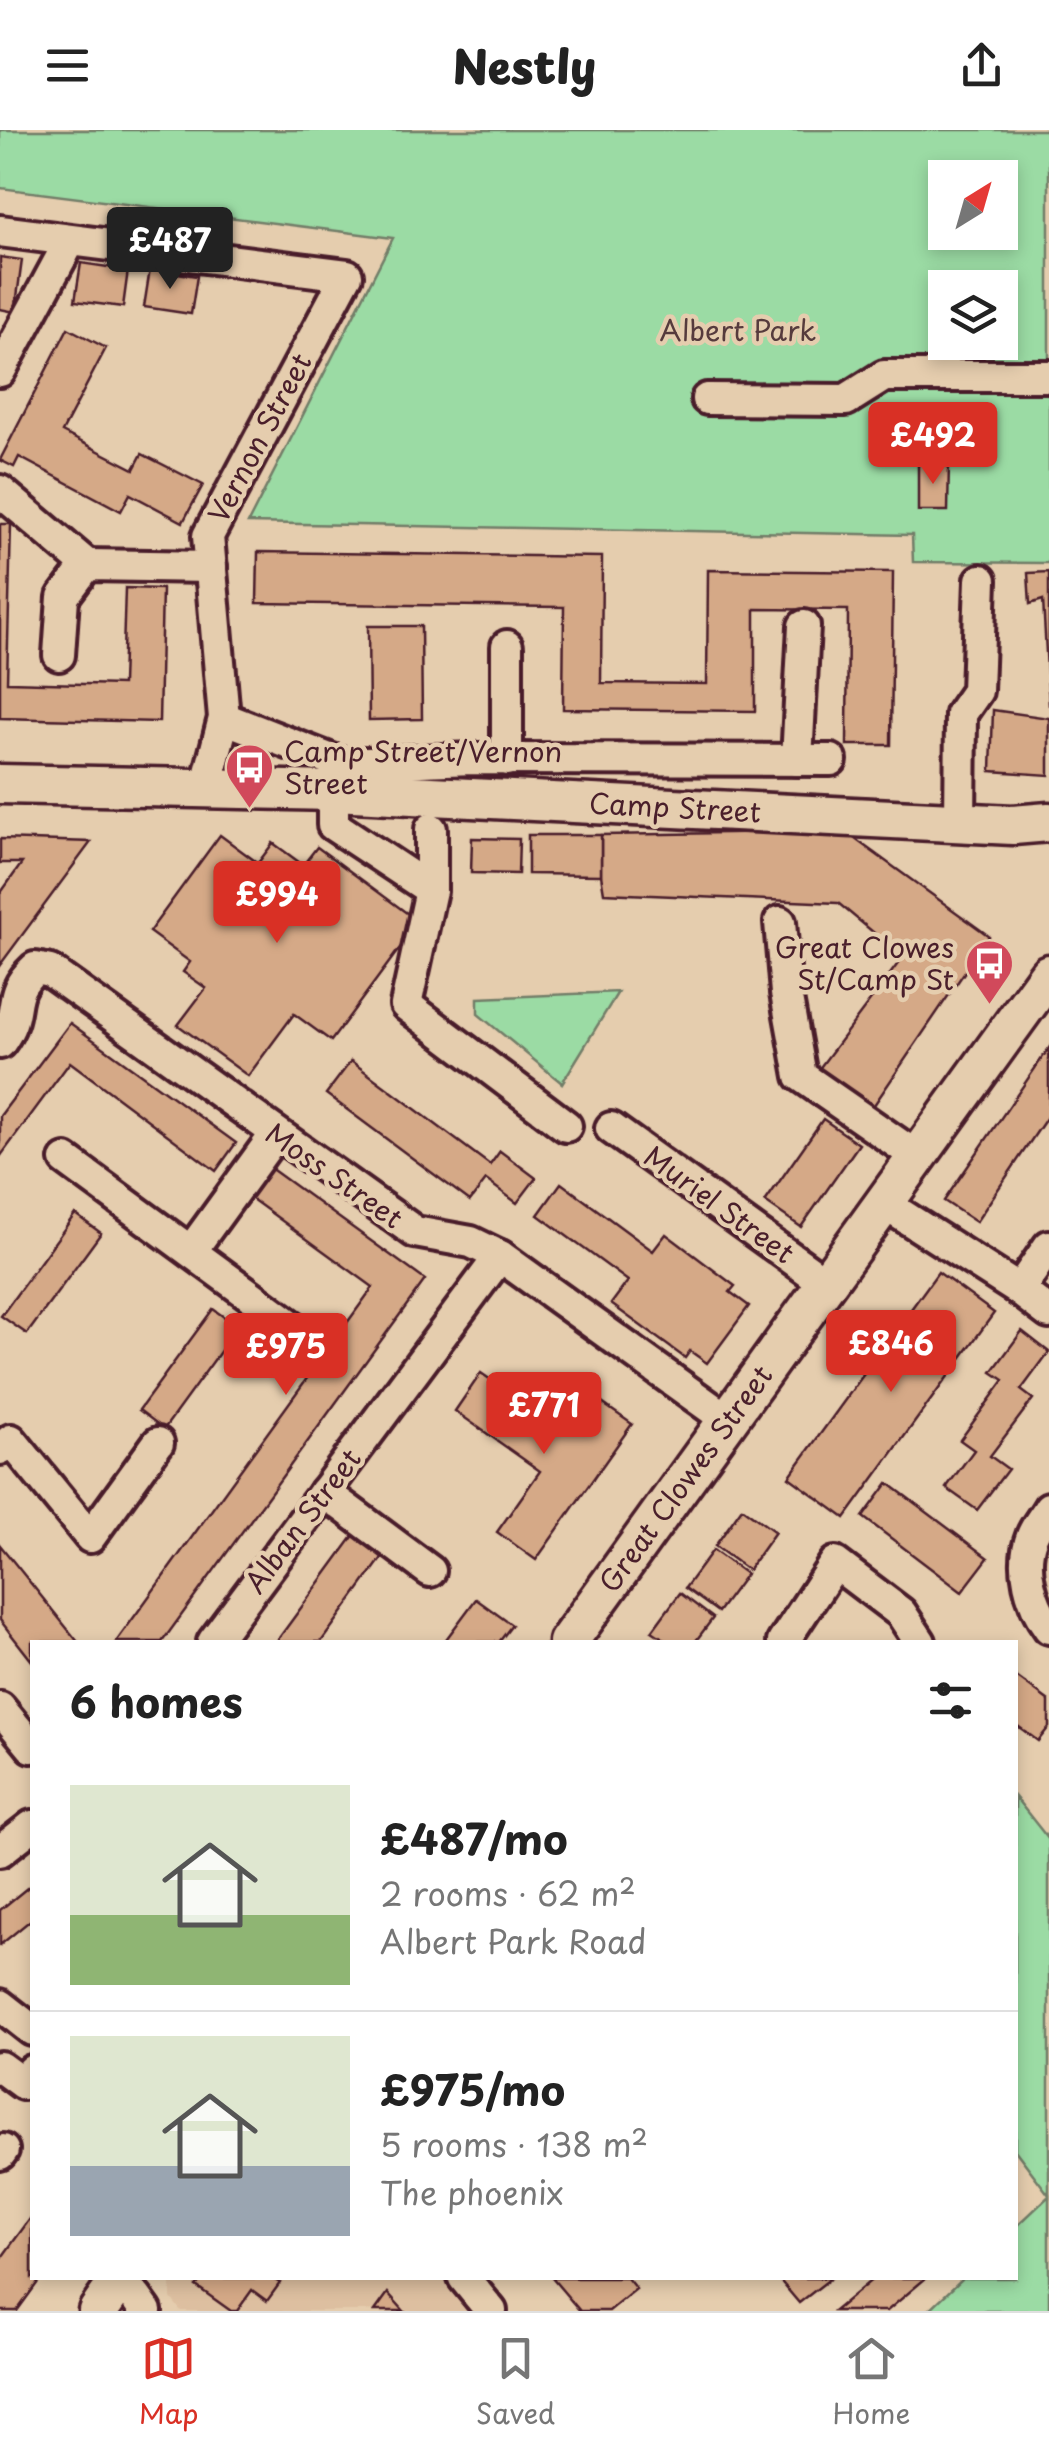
<!DOCTYPE html>
<html lang="en">
<head>
<meta charset="utf-8">
<style>
  body { margin:0; font-family:"Playpen Sans",sans-serif; background:#f2f2f2; color:#222; height:100vh; display:flex; flex-direction:column; font-size:38px; white-space:nowrap }
  * { box-sizing:border-box; margin:0 }
  p { font-size:32px; color:#767676 }
  .icon { flex:none; width:55px; height:55px; fill:none; stroke:currentColor; stroke-width:2; stroke-linecap:round; stroke-linejoin:round }
  .map { position:relative; flex:1; overflow:hidden }
  .side { position:absolute; left:30px; top:1510px; width:988px; height:640px; display:flex; flex-direction:column; background:#fff; border-radius:0px; box-shadow:0 5px 15px #0003 }
  .side>* { flex:none }
  .needle { width:65px; rotate:37deg }
  .controls { position:absolute; left:928px; top:30px; display:grid; gap:20px }
  .controls a { display:grid; place-items:center; width:90px; height:90px; border-radius:0px; background:#fff; box-shadow:0 5px 15px #0003; font-size:50px }
  .price { position:absolute; translate:-50% -85px; padding:0 22px; border-radius:10px; background:#d93025; color:#fff; font-size:32px; line-height:65px; filter:drop-shadow(0 2px 5px #0008) }
  .price::after { content:''; position:absolute; left:50%; top:60px; width:30px; height:22px; margin-left:-15px; background:inherit; clip-path:polygon(0 0,100% 0,50% 100%) }
  .price.selected { background:#222; color:#fff }
  ul { padding:0; list-style:none }
  li { display:flex; align-items:center; gap:30px; height:250px; padding:0 40px }
  li+li { border-top:2px solid #e0e0e0 }
  li span { display:grid; place-items:center; flex:none; width:280px; height:200px; border-radius:0px; color:#555 }
  li>.icon { margin-inline-start:auto }
  span .icon { width:120px; height:120px; fill:#fffc; stroke-width:1 }
  li b { font-size:42px }
  h2 { display:flex; justify-content:space-between; align-items:center; height:120px; padding:0 40px; font-size:42px }
  header { display:flex; justify-content:space-between; align-items:center; height:130px; padding:0 40px; background:#fff; font-size:45px; font-weight:800 }
  .tab-bar { display:flex; justify-content:space-around; align-items:center; height:140px; border-top:2px solid #e0e0e0; background:#fff; font-size:28px; color:#767676 }
  .tab-bar a { display:grid; justify-items:center; gap:5px }
  .tab-bar .selected { color:#d93025 }
  .map>svg:first-child { display:block }
  .built { fill:#ddbfa0 }
  .green { fill:#9bdba4; stroke:#727d68; stroke-width:2.5; fill-rule:evenodd }
  .building { fill:#d5a987; stroke:#4a1f2b; stroke-width:2.5 }
  .lines { fill:none; stroke-linecap:round; stroke-linejoin:round }
  .minor-casing { stroke:#4a1f2b; stroke-width:38 }
  .major-casing { stroke:#4a1f2b; stroke-width:45 }
  .minor { stroke:#e5cdae; stroke-width:30 }
  .major { stroke:#e5cdae; stroke-width:38 }
  .labels { text-anchor:middle; stroke-width:9; stroke-linejoin:round; paint-order:stroke }
  .park-label { font-size:28px; fill:#563b3d; stroke:#e5cdae }
  .street-label { font-size:28px; fill:#4a1f2b; stroke:#e5cdae }
  .poi-label { font-size:28px; fill:#4a1f2b; stroke:#e5cdae; text-anchor:start }
</style>
</head>
<body>
<header><svg class="icon" aria-label="menu" viewBox="0 0 24 24"><path d="M4 6h16M4 12h16M4 18h16"/></svg>Nestly<svg class="icon" aria-label="share" viewBox="0 0 24 24"><path d="M12 15V3M7 8l5-5 5 5M5 13v7h14v-7"/></svg></header>
<div class="map">
<svg width="1049" height="2181" viewBox="0 0 1049 2181">
  <rect width="100%" height="100%" fill="#e5cdae"/>
  <filter id="ink" filterUnits="userSpaceOnUse"><feTurbulence type="fractalNoise" baseFrequency=".01" numOctaves="2"/><feDisplacementMap in="SourceGraphic" scale="20" xChannelSelector="R" yChannelSelector="G"/><feConvolveMatrix kernelMatrix="1 2 1 2 8 2 1 2 1" color-interpolation-filters="sRGB"/></filter>
  <g filter="url(#ink)">
    <path class="built" d="M171 2148H450L477 2181H181L171 2168Z"/>
    <g class="green">
      <path d="M0 0H1049V433L913 432 912 405 248 393 393 108 0 58ZM945 48H1000V102H945ZM945 158H1000V212H945Z"/>
      <path d="M618 862 562 953 478 884V868Z"/>
      <path d="M1015 1667 1049 1710V2065L1015 2020Z"/>
      <path d="M1049 2066V2181H928L963 2148H1015V2098Z"/>
    </g>
    <g class="building">
      <path d="M0 127 22 130 15 182 0 179Z"/>
      <path d="M81 133 128 140 123 177 75 171Z"/>
      <path d="M150 139 197 146 191 184 144 177Z"/>
      <path d="M68 198 106 218 62 302 134 339 142 324 203 355 183 392 130 364 121 381 19 327 14 337 0 330Z"/>
      <path d="M918 332 949 333 948 381H918Z"/>
      <path d="M0 394H11L7 552 122 555 125 458 162 459 159 592 0 588Z"/>
      <path d="M258 422 602 427 601 553 707 554 708 440 893 442 891 615H847L848 480 755 479V581L563 579 564 477 257 473Z"/>
      <path d="M1049 442V576L1043 470 1030 474 1028 443Z"/>
      <path d="M368 496H421L422 589 369 590Z"/>
      <path d="M993 580 1049 588V645L991 641Z"/>
      <path d="M844 701 989 806 870 981 818 940 903 827 838 773 604 763 601 745V705Z"/>
      <path d="M220 705 258 733 273 713 303 735 317 717 419 792 331 911 294 884 248 946 178 895 206 858 183 842 190 832 149 802Z"/>
      <path d="M528 705H601V745L528 744Z"/>
      <path d="M472 708 519 709 518 744 471 743Z"/>
      <path d="M0 709 91 712 0 835V764L22 733H0Z"/>
      <path d="M70 893 236 1013 216 1041 70 932 0 1027V986Z"/>
      <path d="M1049 918V984L976 1092 944 1071Z"/>
      <path d="M351 931 490 1035 500 1021 536 1048 517 1073 486 1050 470 1071 326 964Z"/>
      <path d="M823 989 859 1014 801 1097 765 1072Z"/>
      <path d="M266 1035 425 1150 162 1512H116L373 1157 245 1064Z"/>
      <path d="M561 1053 653 1121 666 1104 735 1156 730 1162 749 1176 707 1233 690 1221 685 1228 611 1174 628 1151 538 1085Z"/>
      <path d="M75 1084 101 1103 27 1204 1 1186Z"/>
      <path d="M938 1142 994 1183 845 1388 789 1347Z"/>
      <path d="M213 1179 238 1197 164 1299 139 1280Z"/>
      <path d="M1022 1201 1049 1222 1021 1260 1033 1269 990 1326 1008 1339 977 1380 946 1358 974 1320 960 1310 1004 1250 992 1242Z"/>
      <path d="M481 1243 565 1302 592 1266 632 1294 536 1430 497 1402 540 1341 455 1281Z"/>
      <path d="M888 1353 988 1428 962 1462 863 1387Z"/>
      <path d="M742 1378 775 1402 748 1440 715 1416Z"/>
      <path d="M355 1404 384 1425 321 1512H276Z"/>
      <path d="M0 1415 78 1512H32V1531L0 1490Z"/>
      <path d="M713 1420 746 1444 718 1482 685 1458Z"/>
      <path d="M680 1463 713 1488 695 1512H669L652 1501Z"/>
      <path d="M476 1469 512 1495 499 1512H444Z"/>
      <path d="M1015 1546 1049 1571V1597L1038 1611 1015 1594Z"/>
      <path d="M32 1754V1789L0 1815V1780Z"/>
      <path d="M32 2086V2148H41L17 2181H0V2130Z"/>
      <path d="M203 2148H271L280 2153 267 2171 252 2160 237 2181H231L196 2156Z"/>
      <path d="M552 2148H627L636 2159 609 2181H580Z"/>
      <path d="M778 2148H831L799 2173Z"/>
      <path d="M874 2148H926L887 2181H834Z"/>
      <path d="M388 2163 404 2181H375Z"/>
    </g>
    <g class="lines">
      <defs>
        <g id="minor">
          <path d="M0 101 347 145 208 406 224 588 206 658"/>
          <path d="M0 241 70 111"/>
          <path d="M707 269 846 270 884 246H1049"/>
          <path d="M0 361 87 435"/>
          <path d="M507 516V630"/>
          <path d="M59 525 63 467 87 435 211 437"/>
          <path d="M224 588 342 634 473 629 831 630"/>
          <path d="M797 630 804 496"/>
          <path d="M333 661V695L431 760V699"/>
          <path d="M960 692 961 584 977 561 981 450"/>
          <path d="M431 760 406 875 566 996"/>
          <path d="M780 792 786 863 801 946 916 1026"/>
          <path d="M0 913C25 879 4 867 35 838L50 841 415 1102 471 1112 500 1126 729 1291"/>
          <path d="M611 998 826 1153"/>
          <path d="M66 1030 292 1196"/>
          <path d="M883 1073 1019 1160 1049 1183"/>
          <path d="M191 1121 275 1005"/>
          <path d="M1019 1160 1049 1116"/>
          <path d="M0 1319 11 1310 90 1407 158 1313"/>
          <path d="M324 1362 430 1441"/>
          <path d="M1049 1378C1044 1387 1036 1396 1032 1406 1020 1436 1031 1474 1049 1498"/>
          <path d="M213 1512 500 1126"/>
          <path d="M783 1512 835 1433 901 1483 920 1512"/>
          <path d="M0 1578 32 1617"/>
          <path d="M0 1721 32 1696"/>
          <path d="M0 1875 32 1900"/>
          <path d="M0 1937 23 1954 32 1941"/>
          <path d="M0 2024 3 2020"/>
          <path d="M464 2148 491 2181"/>
          <path d="M117 2154 136 2167 146 2181"/>
        </g>
        <g id="major">
          <path d="M0 654 333 661 1013 695 1049 692"/>
          <path d="M568 1512 1049 844"/>
          <path d="M98 2181 121 2148"/>
        </g>
      </defs>
      <use href="#minor" class="minor-casing"/>
      <use href="#major" class="major-casing"/>
      <use href="#minor" class="minor"/>
      <use href="#major" class="major"/>
    </g>
  </g>
  <defs>
    <symbol id="bus-pin" viewBox="-11 -11 22 30"><path d="M0 17L-7.5 6A9.5 9.5 0 1 1 7.5 6Z" fill="#d1495b" stroke="#e5cdae"/><path d="M-5-6H5V4H4V6H2V4H-2V6H-4V4H-5ZM-3.5-4V0h7V-4ZM-3.5 1.2v1.5H-2V1.2ZM2 1.2v1.5H3.5V1.2Z" fill="#fff"/></symbol>
  </defs>
  <g fill-rule="evenodd">
    <use href="#bus-pin" x="222" y="610" width="55" height="75"/>
    <use href="#bus-pin" x="962" y="806" width="55" height="75"/>
  </g>
  <g class="labels">
    <g class="park-label">
      <text x="738" y="211">Albert Park</text>
    </g>
    <g class="street-label">
      <text transform="translate(260 308) rotate(-62)" y="10">Vernon Street</text>
      <text transform="translate(675 678) rotate(3)" y="10">Camp Street</text>
      <text transform="translate(334 1046) rotate(35)" y="10">Moss Street</text>
      <text transform="translate(719 1075) rotate(36)" y="10">Muriel Street</text>
      <text transform="translate(686 1349) rotate(-54)" y="10">Great Clowes Street</text>
      <text transform="translate(303 1391) rotate(-53)" y="10">Alban Street</text>
    </g>
    <g class="poi-label">
      <text x="284" y="632">Camp Street/Vernon<tspan x="284" dy="32">Street</tspan></text>
      <text x="954" y="828" text-anchor="end">Great Clowes<tspan x="954" dy="32">St/Camp St</tspan></text>
    </g>
  </g>
</svg>
<div class="controls">
<a><svg class="needle" viewBox="-14 -14 28 28"><path d="M0-13l5 13h-10z" fill="#e53935"/><path d="M0 13l5-13h-10z" fill="#767676"/></svg></a>
<a><svg class="icon" aria-label="layers" viewBox="0 0 24 24"><path d="M12 4l9 5-9 5-9-5zM3 14l9 5 9-5"/></svg></a>
</div>
<b class="price selected" style="left:170px;top:162px">£487</b>
<b class="price" style="left:933px;top:357px">£492</b>
<b class="price" style="left:277px;top:816px">£994</b>
<b class="price" style="left:891px;top:1265px">£846</b>
<b class="price" style="left:286px;top:1268px">£975</b>
<b class="price" style="left:544px;top:1327px">£771</b>
<section class="side">
<h2>6 homes<svg class="icon" aria-label="filters" viewBox="0 0 24 24"><path d="M4 7h16M4 17h16"/><circle cx="9" cy="7" r="2"/><circle cx="15" cy="17" r="2"/></svg></h2>
<ul>
<li><span style="background:linear-gradient(#dfe7d0 65%,#8fb573 0)"><svg class="icon" aria-label="home" viewBox="0 0 24 24"><path d="M3 11l9-7 9 7M6 9v11h12V9"/></svg></span><div><b>£487/mo</b><p>2 rooms · 62 m²</p><p>Albert Park Road</p></div></li>
<li><span style="background:linear-gradient(#dfe7d0 65%,#9aa5b1 0)"><svg class="icon" aria-label="home" viewBox="0 0 24 24"><path d="M3 11l9-7 9 7M6 9v11h12V9"/></svg></span><div><b>£975/mo</b><p>5 rooms · 138 m²</p><p>The phoenix</p></div></li>
</ul>
</section>
</div>
<nav class="tab-bar">
<a class="selected"><svg class="icon" aria-label="map" viewBox="0 0 24 24"><path d="M3 6l6-2 6 2 6-2v14l-6 2-6-2-6 2zM9 4v14M15 6v14"/></svg>Map</a>
<a><svg class="icon" aria-label="saved" viewBox="0 0 24 24"><path d="M7 4h10v16l-5-4-5 4z"/></svg>Saved</a>
<a><svg class="icon" aria-label="home" viewBox="0 0 24 24"><path d="M3 11l9-7 9 7M6 9v11h12V9"/></svg>Home</a>
</nav>
</body>
</html>
